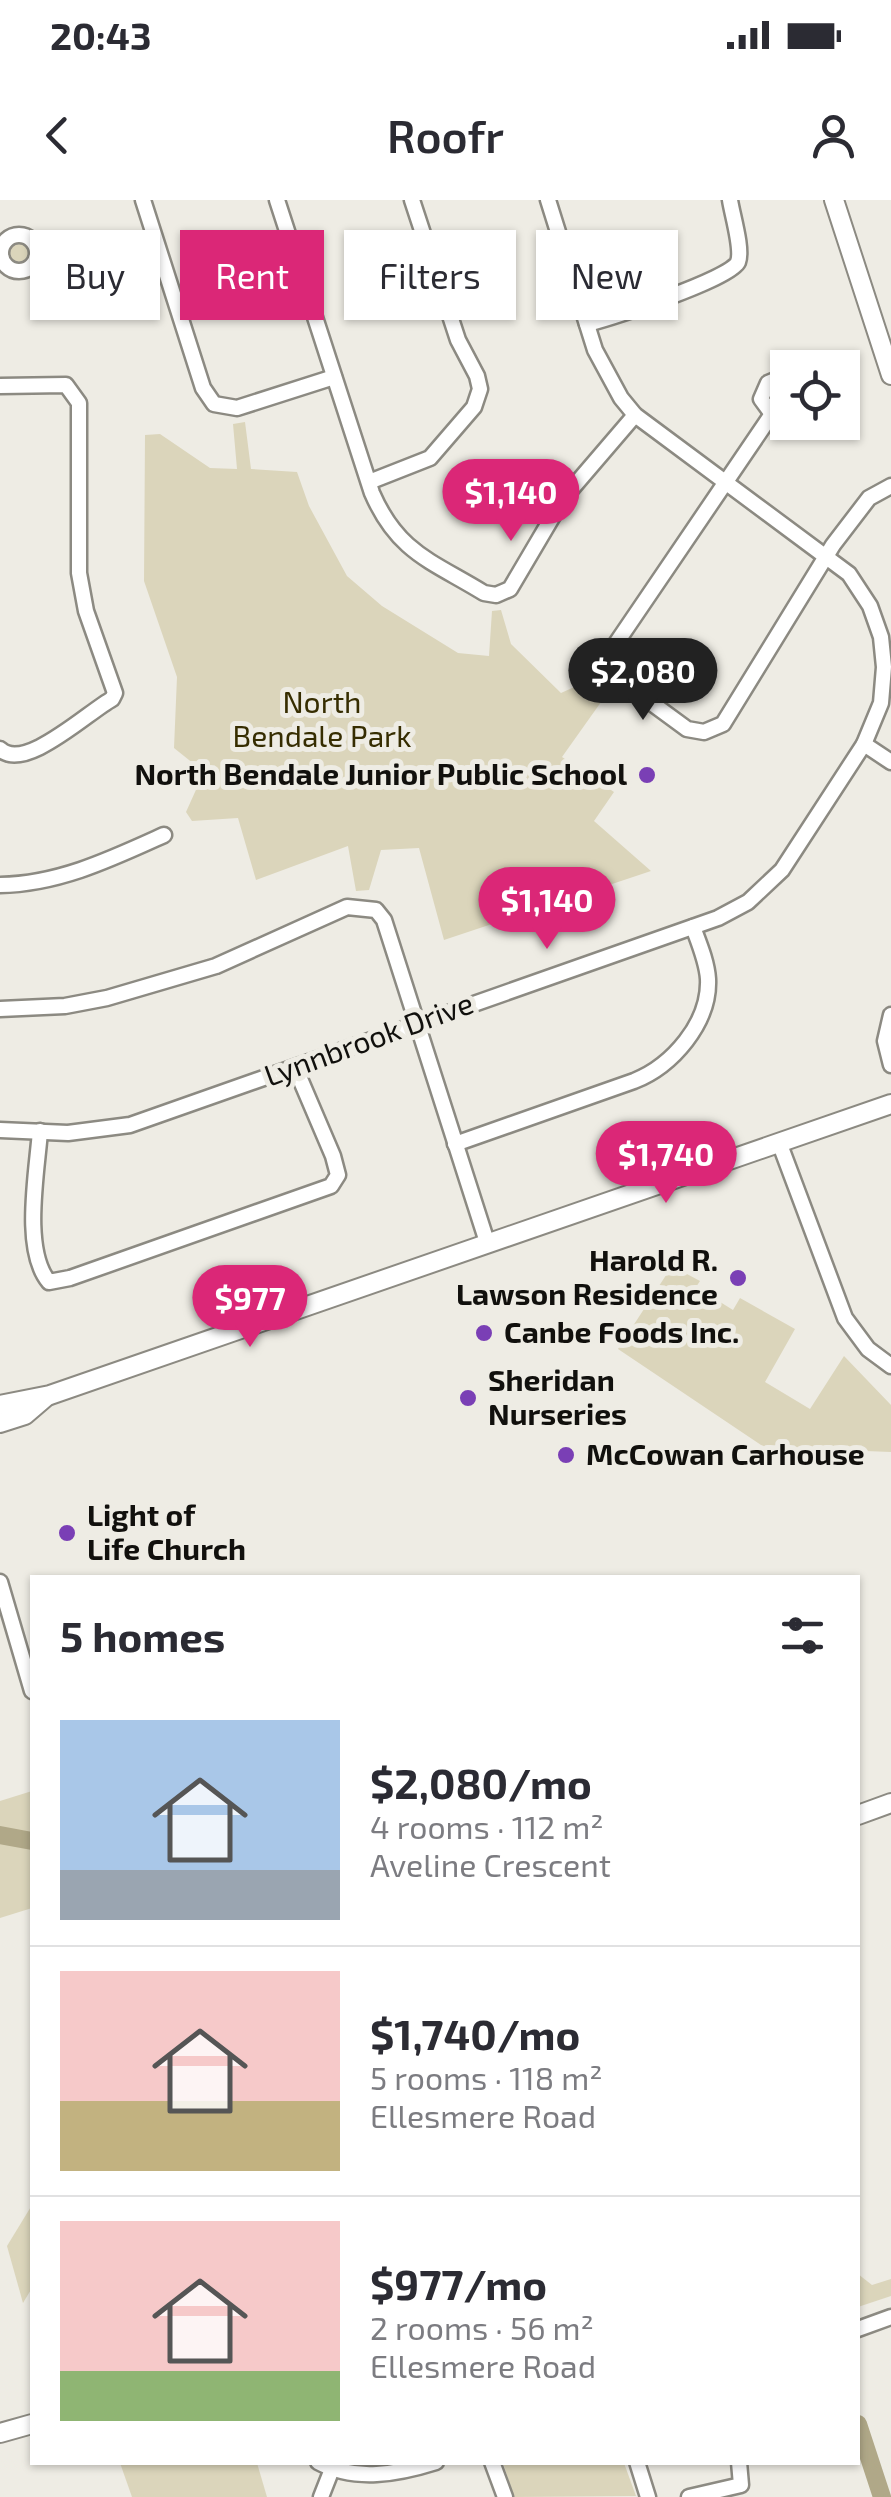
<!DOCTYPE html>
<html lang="en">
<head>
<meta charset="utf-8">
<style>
  body { margin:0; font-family:"Exo 2",sans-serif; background:#f7f7f7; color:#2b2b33; height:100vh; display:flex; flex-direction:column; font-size:38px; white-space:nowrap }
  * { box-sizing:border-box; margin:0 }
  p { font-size:32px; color:#7c7c81 }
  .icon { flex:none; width:55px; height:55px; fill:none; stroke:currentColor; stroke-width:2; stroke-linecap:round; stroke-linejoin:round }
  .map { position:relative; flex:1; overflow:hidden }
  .details { position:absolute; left:30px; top:1375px; width:830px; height:890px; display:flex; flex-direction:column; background:#fff; border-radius:0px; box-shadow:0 2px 8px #0004 }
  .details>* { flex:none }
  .banner { position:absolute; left:30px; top:30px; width:832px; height:90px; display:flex; gap:20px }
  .controls { position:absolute; left:770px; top:150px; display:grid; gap:20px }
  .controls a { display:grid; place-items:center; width:90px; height:90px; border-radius:0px; background:#fff; box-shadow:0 2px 8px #0004; font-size:50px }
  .price { position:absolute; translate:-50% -85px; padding:0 22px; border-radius:35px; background:#db2777; color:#fff; font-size:32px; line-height:65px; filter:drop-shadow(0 2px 5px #0008) }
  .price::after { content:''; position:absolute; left:50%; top:60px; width:30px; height:22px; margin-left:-15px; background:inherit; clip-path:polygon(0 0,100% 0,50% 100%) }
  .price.on { background:#222; color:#fff }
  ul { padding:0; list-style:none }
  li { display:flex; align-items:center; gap:30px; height:250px; padding:0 30px }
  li+li { border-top:2px solid #e1e1e2 }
  li span { display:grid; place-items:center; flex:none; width:280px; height:200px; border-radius:0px; color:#555 }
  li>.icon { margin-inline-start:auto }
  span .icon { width:120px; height:120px; fill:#fffc; stroke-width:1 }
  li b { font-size:42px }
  h2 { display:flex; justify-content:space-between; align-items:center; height:120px; padding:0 30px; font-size:42px }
  .tag { padding:0 35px; border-radius:0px; background:#fff; box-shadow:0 2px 8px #0004; font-size:35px; line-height:90px }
  .tag.on { background:#db2777; color:#fff }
  .status { display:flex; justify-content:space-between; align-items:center; height:70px; padding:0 50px; background:#fff; direction:ltr }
  .status svg { height:28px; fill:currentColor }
  header { display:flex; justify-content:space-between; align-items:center; height:130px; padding:0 30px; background:#fff; font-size:45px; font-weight:600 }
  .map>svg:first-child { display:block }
  .green { fill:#dbd5bb }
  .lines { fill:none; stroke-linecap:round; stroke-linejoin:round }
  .river { stroke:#b0a888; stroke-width:18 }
  .minor-casing { stroke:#8c8a82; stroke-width:19 }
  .major-casing { stroke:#8c8a82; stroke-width:22 }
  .minor { stroke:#fff; stroke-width:14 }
  .major { stroke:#fff; stroke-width:18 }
  .poi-dot { fill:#7a3fb5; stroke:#eeece4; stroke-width:4 }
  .labels { text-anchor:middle; stroke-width:10; stroke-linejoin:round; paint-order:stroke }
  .park-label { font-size:30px; fill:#362d01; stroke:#eeece4 }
  .poi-label { font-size:30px; font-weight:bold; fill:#11100d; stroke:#eeece4; text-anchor:start }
  .street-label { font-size:30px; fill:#11100d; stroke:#eeece4 }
</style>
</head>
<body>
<div class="status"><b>20:43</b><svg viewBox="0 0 49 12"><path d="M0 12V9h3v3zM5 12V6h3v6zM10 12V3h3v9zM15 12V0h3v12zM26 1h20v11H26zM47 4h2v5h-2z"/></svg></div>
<header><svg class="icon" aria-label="back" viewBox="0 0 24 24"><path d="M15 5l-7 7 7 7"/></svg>Roofr<svg class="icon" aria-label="person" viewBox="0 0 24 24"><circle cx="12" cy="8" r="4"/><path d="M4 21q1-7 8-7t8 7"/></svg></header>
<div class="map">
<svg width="891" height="2297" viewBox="0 0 891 2297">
  <rect width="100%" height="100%" fill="#eeece4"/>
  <g class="green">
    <circle cx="19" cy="53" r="12"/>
    <path d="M245 222 251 269 297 272 309 306 347 376 382 406 458 453 489 456 492 411 501 410 511 444 561 493 603 474 611 488 562 557 614 592 594 621 651 671 444 740 419 648 381 650 369 690 356 691 348 646 256 680 238 618 192 621 186 612 204 572 174 548 177 477 144 381 145 235 160 234 210 268 237 269 233 224Z"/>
    <path d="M672 1066 700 1081 696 1087 733 1110 740 1098 795 1129 765 1182 810 1209 844 1156 891 1205V1252L764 1247 618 1149Z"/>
    <path d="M32 1591V1708L0 1718V1601Z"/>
    <path d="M32 2005V2088L23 2103 7 2046Z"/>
    <path d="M858 2074 872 2085 891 2079V2096L858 2107Z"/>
    <path d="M120 2263H257L267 2297H132Z"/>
    <path d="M503 2263H624L636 2296 514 2297Z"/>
  </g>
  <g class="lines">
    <g class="river">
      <path d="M0 1635 32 1641"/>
      <path d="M858 2224 882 2297"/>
    </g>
    <defs>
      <g id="minor">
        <path d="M143 0 203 188 214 204 237 208 334 177"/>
        <path d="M277 0 372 293C398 353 432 361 484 393L496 395 510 389 563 299 635 215"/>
        <circle cx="19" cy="53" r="18"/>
        <path d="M587 124C610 118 731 79 738 62 743 49 732 14 730 0"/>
        <path d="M788 180 780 178 768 183 761 199 772 214H788"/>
        <path d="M0 186 66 185 79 203V373L86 411 115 493 112 499C88 512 24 573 0 549"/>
        <path d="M772 214 615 445 614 464 623 482 687 529 704 532 723 524 833 345 869 298 891 286"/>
        <path d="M369 282 430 258 474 207 480 189 477 176 458 140 412 0"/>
        <path d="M864 544 891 562"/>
        <path d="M0 685C59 684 111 659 164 635"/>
        <path d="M0 809 65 806 107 798 216 766 347 707 376 710 384 720 487 1042"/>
        <path d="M891 815 885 841 891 865"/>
        <path d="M0 930 68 933 130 925 718 718 748 702 782 670 864 544 881 503 884 467 881 437 870 406 849 374 635 215 621 198 595 150 548 0"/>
        <path d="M40 931C37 972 22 1050 49 1082L70 1078 331 986 338 975 333 956 295 867"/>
        <path d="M779 942 845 1118 868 1149 891 1166"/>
        <path d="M455 944 634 881C672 866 710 823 708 779 707 762 699 743 693 727"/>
        <path d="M0 1382 32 1491"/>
        <path d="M858 2129 891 2117"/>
        <path d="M318 2262C355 2282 398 2274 436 2262"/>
        <path d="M492 2262 505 2297"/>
        <path d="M637 2262 648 2297"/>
        <path d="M321 2297 332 2269"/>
        <path d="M689 2297 741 2285 739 2262"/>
      </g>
      <g id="major">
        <path d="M834 0 891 175"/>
        <path d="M0 1205 50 1195 891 904"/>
        <path d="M0 1223 25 1215 46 1197"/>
        <path d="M858 1615 891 1603"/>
        <path d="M0 2233 32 2224"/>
      </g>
    </defs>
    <use href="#minor" class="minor-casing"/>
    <use href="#major" class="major-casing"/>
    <use href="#minor" class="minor"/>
    <use href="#major" class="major"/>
  </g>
  <g class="poi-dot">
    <circle cx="647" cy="575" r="10"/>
    <circle cx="738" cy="1078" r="10"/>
    <circle cx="484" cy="1133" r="10"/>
    <circle cx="468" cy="1198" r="10"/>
    <circle cx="566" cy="1255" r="10"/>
    <circle cx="67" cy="1333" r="10"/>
  </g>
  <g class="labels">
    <g class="park-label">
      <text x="322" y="513">North<tspan x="322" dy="34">Bendale Park</tspan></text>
    </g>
    <g class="poi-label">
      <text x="627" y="585" text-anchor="end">North Bendale Junior Public School</text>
      <text x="718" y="1071" text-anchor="end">Harold R.<tspan x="718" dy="34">Lawson Residence</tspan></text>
      <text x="504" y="1143">Canbe Foods Inc.</text>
      <text x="488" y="1191">Sheridan<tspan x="488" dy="34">Nurseries</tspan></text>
      <text x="586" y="1265">McCowan Carhouse</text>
      <text x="87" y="1326">Light of<tspan x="87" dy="34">Life Church</tspan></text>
    </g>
    <g class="street-label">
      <text transform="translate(369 840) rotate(-20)" y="10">Lynnbrook Drive</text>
    </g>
  </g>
</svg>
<div class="controls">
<a><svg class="icon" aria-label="locate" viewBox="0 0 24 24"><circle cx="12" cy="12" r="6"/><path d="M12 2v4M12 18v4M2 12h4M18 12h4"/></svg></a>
</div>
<b class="price" style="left:511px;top:344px">$1,140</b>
<b class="price on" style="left:643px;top:523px">$2,080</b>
<b class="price" style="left:547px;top:752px">$1,140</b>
<b class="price" style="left:666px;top:1006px">$1,740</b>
<b class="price" style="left:250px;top:1150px">$977</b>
<div class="banner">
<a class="tag">Buy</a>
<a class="tag on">Rent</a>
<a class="tag">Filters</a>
<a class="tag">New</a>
</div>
<section class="details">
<h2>5 homes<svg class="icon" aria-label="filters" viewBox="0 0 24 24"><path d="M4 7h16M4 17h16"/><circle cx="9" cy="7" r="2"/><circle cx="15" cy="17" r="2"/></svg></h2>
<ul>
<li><span style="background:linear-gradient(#a9c7e8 75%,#9aa5b1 0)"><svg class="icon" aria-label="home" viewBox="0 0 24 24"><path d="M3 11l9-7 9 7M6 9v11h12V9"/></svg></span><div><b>$2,080/mo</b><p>4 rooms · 112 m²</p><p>Aveline Crescent</p></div></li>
<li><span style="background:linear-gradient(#f6c9c9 65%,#c2b280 0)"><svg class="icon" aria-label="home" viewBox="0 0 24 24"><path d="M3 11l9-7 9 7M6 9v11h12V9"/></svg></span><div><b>$1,740/mo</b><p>5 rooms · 118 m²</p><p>Ellesmere Road</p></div></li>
<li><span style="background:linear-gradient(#f6c9c9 75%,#8fb573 0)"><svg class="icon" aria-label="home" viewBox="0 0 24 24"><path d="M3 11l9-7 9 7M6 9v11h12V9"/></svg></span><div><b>$977/mo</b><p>2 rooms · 56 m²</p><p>Ellesmere Road</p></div></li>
</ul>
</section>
</div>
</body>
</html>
